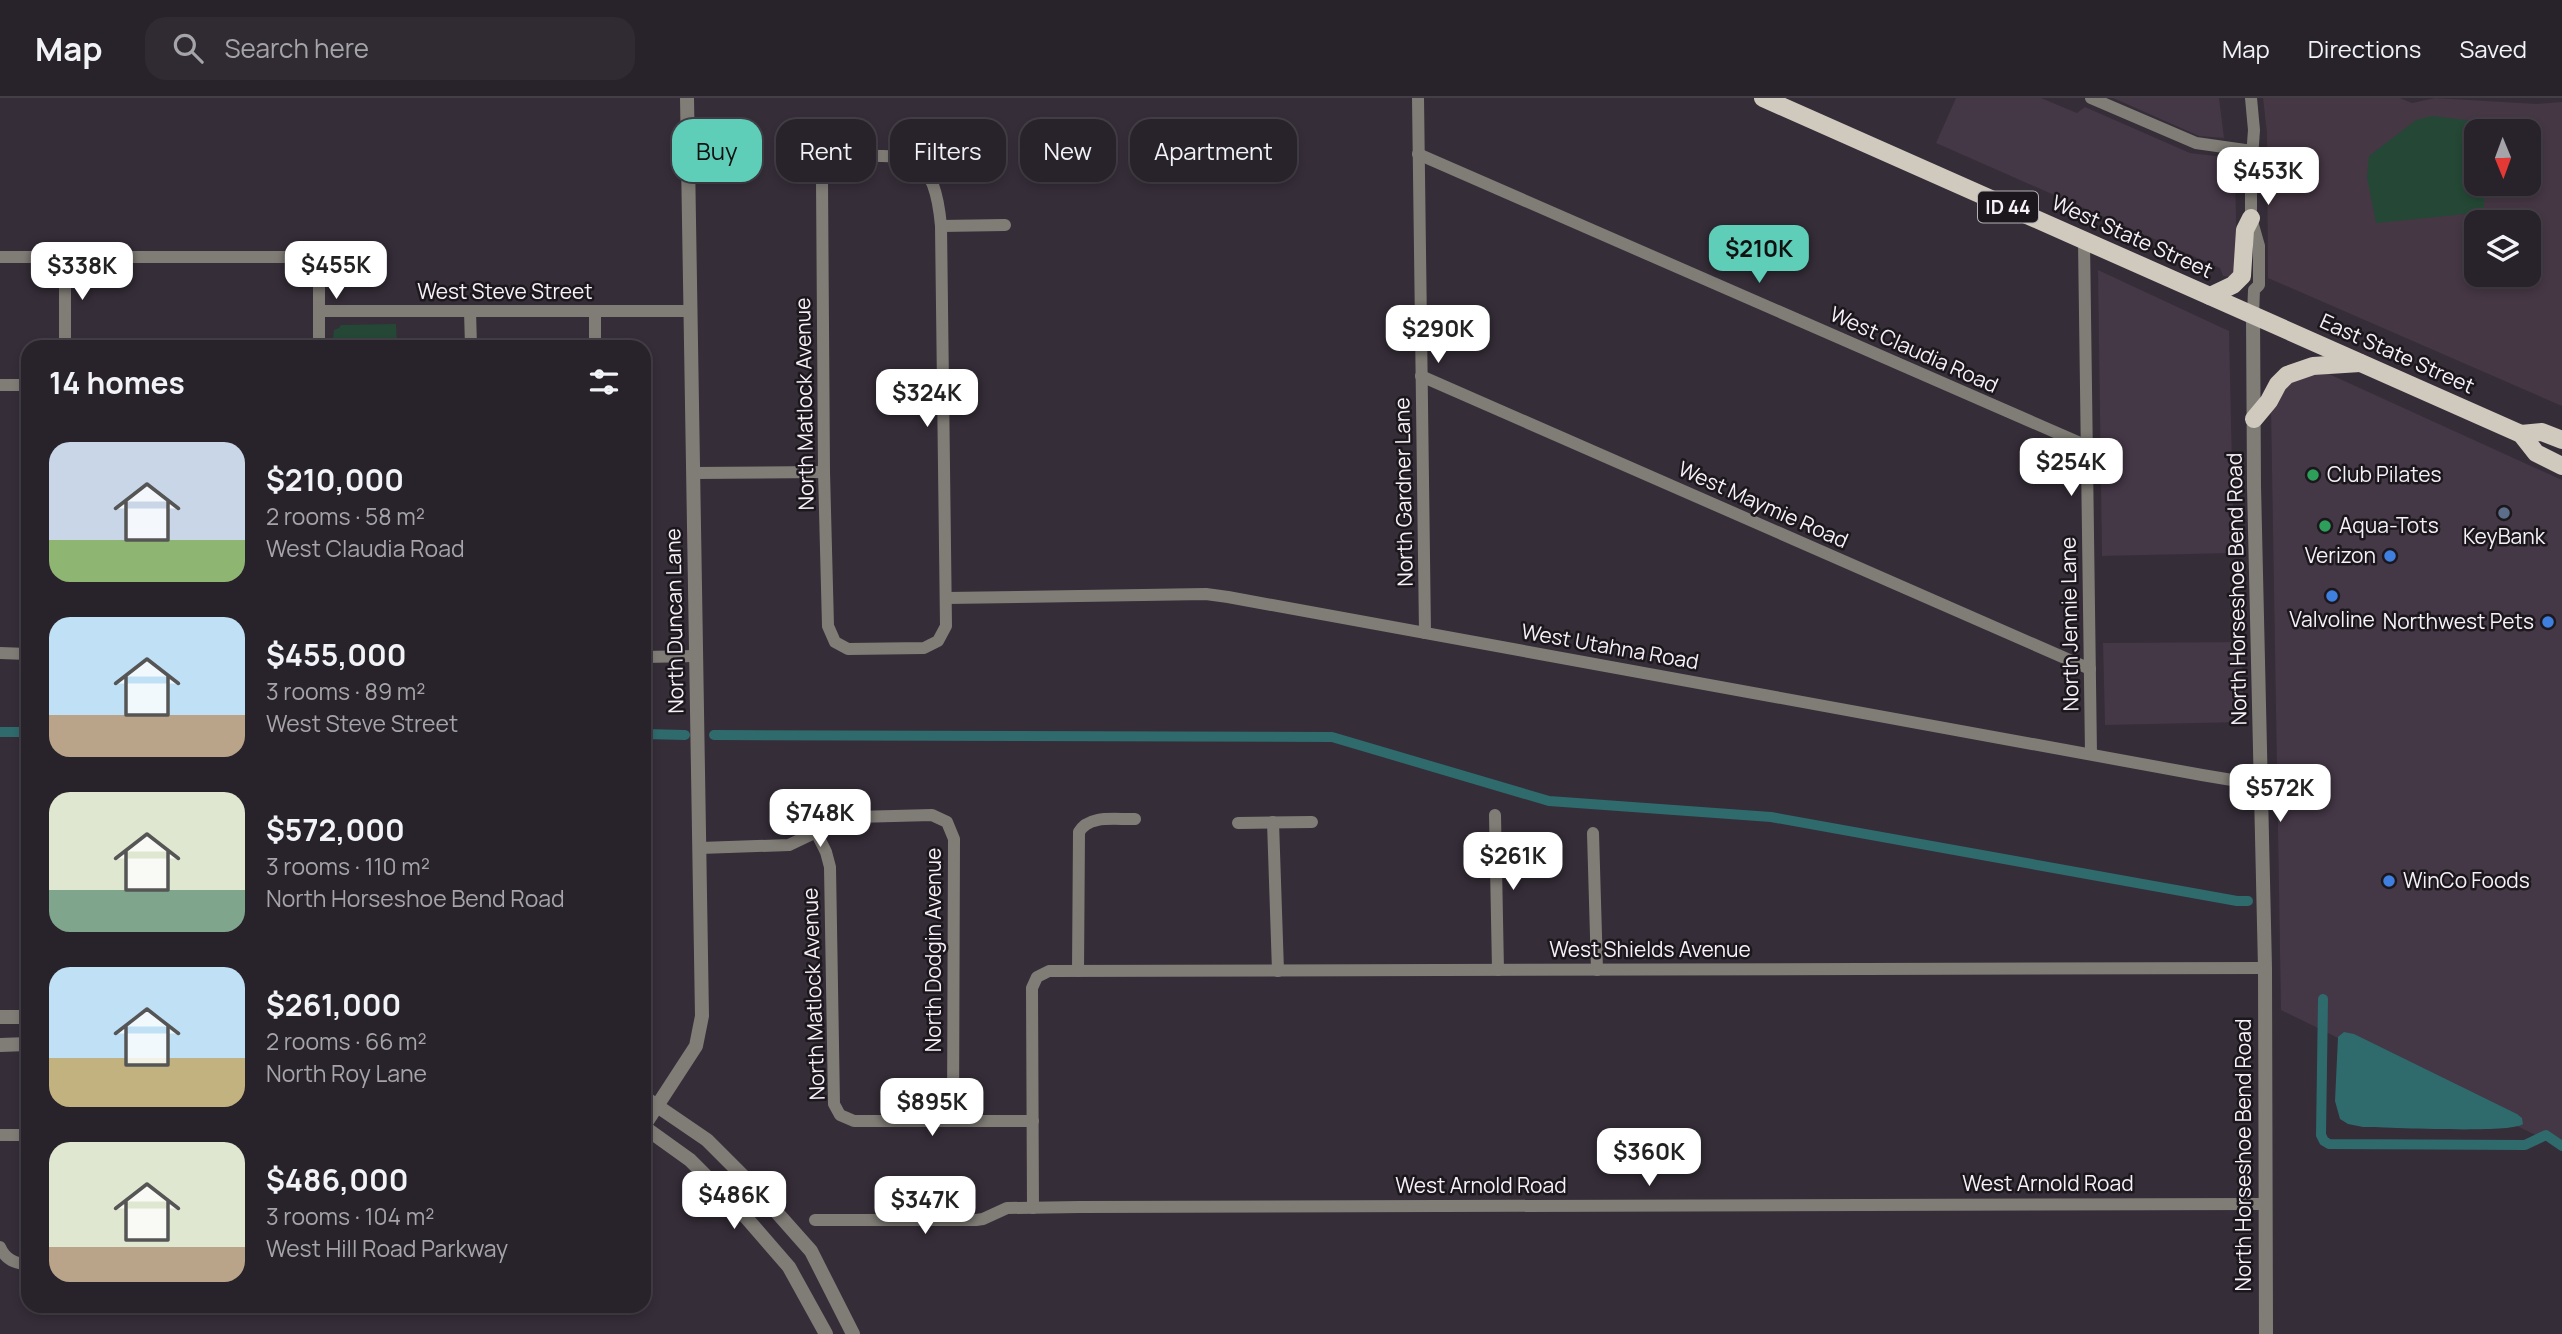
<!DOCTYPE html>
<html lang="en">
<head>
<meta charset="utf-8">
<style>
  body { margin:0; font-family:Manrope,sans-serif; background:#302a32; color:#f1f3f6; height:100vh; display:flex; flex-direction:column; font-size:26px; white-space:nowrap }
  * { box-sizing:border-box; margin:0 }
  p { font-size:23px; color:#a5a4a8 }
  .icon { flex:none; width:38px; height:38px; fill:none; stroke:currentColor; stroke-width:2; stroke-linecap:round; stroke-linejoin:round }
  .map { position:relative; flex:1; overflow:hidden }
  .side { position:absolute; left:21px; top:242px; width:630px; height:973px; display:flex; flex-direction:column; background:#28222a; border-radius:21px; box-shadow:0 4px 10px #0003,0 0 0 2px #443f47 }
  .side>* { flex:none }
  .guide { position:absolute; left:672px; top:21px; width:665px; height:63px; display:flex; gap:14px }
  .needle { width:46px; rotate:179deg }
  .controls { position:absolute; left:2464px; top:21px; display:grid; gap:14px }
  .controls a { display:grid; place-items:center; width:77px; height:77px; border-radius:14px; background:#28222a; box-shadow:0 4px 10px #0003,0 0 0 2px #443f47; font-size:35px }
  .price { position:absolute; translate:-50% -60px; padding:0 16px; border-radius:14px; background:#fff; color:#222; font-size:23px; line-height:46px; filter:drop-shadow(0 2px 4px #0008) }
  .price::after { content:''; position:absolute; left:50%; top:42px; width:21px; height:16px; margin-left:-10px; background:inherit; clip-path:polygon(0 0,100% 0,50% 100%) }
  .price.selected { background:#5eceb8; color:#111 }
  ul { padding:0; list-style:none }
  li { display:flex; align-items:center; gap:21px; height:175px; padding:0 28px }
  li span { display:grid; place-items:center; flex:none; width:196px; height:140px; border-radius:21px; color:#555 }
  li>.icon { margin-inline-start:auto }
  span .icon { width:84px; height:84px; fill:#fffc; stroke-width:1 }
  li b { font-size:30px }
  h2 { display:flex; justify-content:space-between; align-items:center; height:84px; padding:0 28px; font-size:30px }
  .pill { padding:0 24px; border-radius:21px; background:#28222a; box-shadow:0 4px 10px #0003,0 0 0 2px #443f47; font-size:24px; line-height:63px }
  .pill.selected { background:#5eceb8; color:#111 }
  header { display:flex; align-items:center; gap:42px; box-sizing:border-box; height:98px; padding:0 35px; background:#28222a; border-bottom:2px solid #443f47 }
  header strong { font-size:33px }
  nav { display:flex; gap:38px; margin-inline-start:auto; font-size:24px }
  .search { width:490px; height:63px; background:#302a32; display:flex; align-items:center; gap:18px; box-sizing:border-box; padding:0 24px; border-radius:21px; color:#a5a4a8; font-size:26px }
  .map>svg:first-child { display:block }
  .commercial { fill:#443746 }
  .medical { fill:#453744; fill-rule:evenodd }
  .green { fill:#244835 }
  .water { fill:#2f6a6d }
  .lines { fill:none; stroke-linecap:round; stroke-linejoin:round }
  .canal { stroke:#2f6a6d; stroke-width:10 }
  .minor { stroke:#807d77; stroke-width:12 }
  .tertiary { stroke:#807d77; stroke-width:14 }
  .primary { stroke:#d0c9bd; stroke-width:18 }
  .leisure-dot { fill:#2e9e5b; stroke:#1b171c; stroke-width:2.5 }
  .service-dot { fill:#5c6f8a; stroke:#1b171c; stroke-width:2.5 }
  .shop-dot { fill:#3f7fe0; stroke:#1b171c; stroke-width:2.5 }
  .labels { text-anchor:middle; stroke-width:5; stroke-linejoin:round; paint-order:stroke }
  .shield { fill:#1b171c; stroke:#b4b0b6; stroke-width:2 }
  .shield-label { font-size:19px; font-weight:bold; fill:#f6f1f8 }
  .street-label { font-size:21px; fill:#f6f1f8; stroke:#1b171c }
  .poi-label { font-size:21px; fill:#f6f1f8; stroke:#1b171c; text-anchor:start }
</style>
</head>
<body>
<header>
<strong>Map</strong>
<div class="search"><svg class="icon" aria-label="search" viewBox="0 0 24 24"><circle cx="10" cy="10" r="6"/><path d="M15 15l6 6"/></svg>Search here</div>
<nav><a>Map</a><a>Directions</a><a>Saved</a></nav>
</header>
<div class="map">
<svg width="2562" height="1236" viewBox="0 0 2562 1236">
  <rect width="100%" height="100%" fill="#352d38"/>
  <g class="commercial">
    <path d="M1956 0H2041L2077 15 2085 9 2190 55 2224 59 2235 72 2237 170 2231 179 2223 178 2220 170 1936 45Z"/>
    <path d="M2113 0H2219L2224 40 2199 38Z"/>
    <path d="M2098 172 2229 233 2234 455 2102 458Z"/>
    <path d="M2329 276 2562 382V1050L2281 912 2271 311 2281 289 2304 277Z"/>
    <path d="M2241 544 2244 624 2105 627 2103 545Z"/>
  </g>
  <path class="medical" d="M2263 0H2400L2412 5 2435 0 2537 6 2562 4V308L2268 180 2267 35ZM2476 33H2529V86H2476ZM2476 124H2529V177H2476Z"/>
  <g class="green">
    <path d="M2432 18 2474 23 2473 41 2474 42V51H2476V86H2492V99L2484 101V114L2376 125 2367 79 2369 58 2416 22Z"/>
    <path d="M396 226 397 248H332L334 232 339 230 341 227Z"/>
  </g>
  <path class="water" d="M2344 934 2354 936 2517 1016 2522 1020 2523 1026C2511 1036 2387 1029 2363 1029L2348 1026 2340 1021 2335 1003 2338 939Z"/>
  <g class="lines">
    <g class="canal">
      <path d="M0 634H28"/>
      <path d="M644 636 685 637"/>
      <path d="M714 637 1332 639 1549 703 1771 719 2237 803H2248"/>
      <path d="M2323 901 2321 1037 2324 1043 2329 1046 2525 1047 2546 1037 2562 1048"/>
    </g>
    <g class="minor">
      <path d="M1418 0 1425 535"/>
      <path d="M2091 0 2196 45 2252 53"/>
      <path d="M2251 0 2254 32 2251 73V120L2259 148V187L2254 192 2253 217"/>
      <path d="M1418 56 2087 348"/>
      <path d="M843 58C909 58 934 51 941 128L946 528 938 543 924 550 848 551 835 544 828 528 824 374 822 82C825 69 831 62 843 58Z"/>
      <path d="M941 128 1005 127"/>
      <path d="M2084 143 2091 656"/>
      <path d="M0 159H319V248"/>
      <path d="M65 159V248"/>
      <path d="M319 213H691"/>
      <path d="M470 213 471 248"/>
      <path d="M595 213V248"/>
      <path d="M1421 278 2090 571"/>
      <path d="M0 287H28"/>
      <path d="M694 375 824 374"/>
      <path d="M946 500 1206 496 1228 499 2202 677 2244 684 2262 681"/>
      <path d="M0 555 28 556"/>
      <path d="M644 559 696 558"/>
      <path d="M1495 717 1498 872"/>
      <path d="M1273 724 1278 873"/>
      <path d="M1238 725 1312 724"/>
      <path d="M816 734 826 754 830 769 834 1006 840 1017 854 1023H1033"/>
      <path d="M1593 735 1597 872"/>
      <path d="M700 750 789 747 839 723 855 719 932 717 947 724 954 741 953 1023"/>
      <path d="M1078 873 1079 734C1089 716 1117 722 1135 721"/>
      <path d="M0 1037H28"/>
      <path d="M1033 1110 1032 890 1037 879 1049 873 2265 870"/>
      <path d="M815 1122H976L983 1121 1007 1110 1080 1109 2265 1106"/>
      <path d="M0 1149C5 1161 15 1166 28 1166"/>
    </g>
    <g class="tertiary">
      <path d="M2253 217 2254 388 2265 870 2266 1236"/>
      <path d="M0 919H28"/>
      <path d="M0 947 28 946"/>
      <path d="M644 999 707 1042 756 1091 811 1153 853 1236"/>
      <path d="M644 1028 696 948 702 918 687 0"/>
      <path d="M644 1029 690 1062 737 1109 789 1169 826 1236"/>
    </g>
    <g class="primary">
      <path d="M1763 0 2521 336 2536 355 2562 368"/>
      <path d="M2210 198 2233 187 2242 178 2245 132 2251 120"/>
      <path d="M2254 321 2269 303 2278 286 2287 277 2313 268 2360 265"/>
      <path d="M2521 336 2542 334 2562 342"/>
    </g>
  </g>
  <g class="leisure-dot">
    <circle cx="2313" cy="377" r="7"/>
    <circle cx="2325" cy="428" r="7"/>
  </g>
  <circle class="service-dot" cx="2504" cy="415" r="7"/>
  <g class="shop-dot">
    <circle cx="2390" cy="458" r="7"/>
    <circle cx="2332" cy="498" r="7"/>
    <circle cx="2548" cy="524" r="7"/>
    <circle cx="2389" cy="783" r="7"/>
  </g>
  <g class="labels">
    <rect class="shield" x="1978" y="93.5" width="60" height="31" rx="5"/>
    <g class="shield-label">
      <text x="2008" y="116">ID 44</text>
    </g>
    <g class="street-label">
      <text transform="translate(2132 139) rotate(24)" y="7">West State Street</text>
      <text x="505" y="201">West Steve Street</text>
      <text transform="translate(1914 252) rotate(24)" y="7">West Claudia Road</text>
      <text transform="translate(2397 256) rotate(24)" y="7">East State Street</text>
      <text transform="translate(805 306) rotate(-91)" y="7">North Matlock Avenue</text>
      <text transform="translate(1404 394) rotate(-91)" y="7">North Gardner Lane</text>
      <text transform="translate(1763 407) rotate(24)" y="7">West Maymie Road</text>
      <text transform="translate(2237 491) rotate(-91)" y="7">North Horseshoe Bend Road</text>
      <text transform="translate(675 523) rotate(-91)" y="7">North Duncan Lane</text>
      <text transform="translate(2070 526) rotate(-91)" y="7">North Jennie Lane</text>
      <text transform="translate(1610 549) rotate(10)" y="7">West Utahna Road</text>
      <text transform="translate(934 852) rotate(-90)" y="7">North Dodgin Avenue</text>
      <text x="1650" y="859">West Shields Avenue</text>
      <text transform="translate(814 896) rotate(-92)" y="7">North Matlock Avenue</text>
      <text transform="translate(2244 1057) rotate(-90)" y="7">North Horseshoe Bend Road</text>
      <text x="2048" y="1093">West Arnold Road</text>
      <text x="1481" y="1095">West Arnold Road</text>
    </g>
    <g class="poi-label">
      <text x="2327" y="384">Club Pilates</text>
      <text x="2339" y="435">Aqua-Tots</text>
      <text x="2504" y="446" text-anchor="middle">KeyBank</text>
      <text x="2376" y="465" text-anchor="end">Verizon</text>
      <text x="2332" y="529" text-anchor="middle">Valvoline</text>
      <text x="2534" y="531" text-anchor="end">Northwest Pets</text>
      <text x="2403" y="790">WinCo Foods</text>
    </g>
  </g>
</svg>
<div class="controls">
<a><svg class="needle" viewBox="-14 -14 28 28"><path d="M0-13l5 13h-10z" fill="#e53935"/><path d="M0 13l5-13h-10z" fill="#a5a4a8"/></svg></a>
<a><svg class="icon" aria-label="layers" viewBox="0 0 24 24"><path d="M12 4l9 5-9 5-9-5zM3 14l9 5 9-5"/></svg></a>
</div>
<b class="price" style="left:2268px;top:109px">$453K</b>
<b class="price selected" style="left:1759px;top:187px">$210K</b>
<b class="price" style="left:336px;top:203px">$455K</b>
<b class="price" style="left:82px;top:204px">$338K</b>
<b class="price" style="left:1438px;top:267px">$290K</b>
<b class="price" style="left:927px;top:331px">$324K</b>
<b class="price" style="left:2071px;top:400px">$254K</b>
<b class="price" style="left:2280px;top:726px">$572K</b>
<b class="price" style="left:820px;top:751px">$748K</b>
<b class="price" style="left:1513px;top:794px">$261K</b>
<b class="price" style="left:932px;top:1040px">$895K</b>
<b class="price" style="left:1649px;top:1090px">$360K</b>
<b class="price" style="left:734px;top:1133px">$486K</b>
<b class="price" style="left:925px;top:1138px">$347K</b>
<div class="guide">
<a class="pill selected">Buy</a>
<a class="pill">Rent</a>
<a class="pill">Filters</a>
<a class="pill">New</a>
<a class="pill">Apartment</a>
</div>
<section class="side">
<h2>14 homes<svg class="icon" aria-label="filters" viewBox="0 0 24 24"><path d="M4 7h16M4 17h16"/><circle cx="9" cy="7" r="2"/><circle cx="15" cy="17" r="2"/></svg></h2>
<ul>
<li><span style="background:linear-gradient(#c9d6e8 70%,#8fb573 0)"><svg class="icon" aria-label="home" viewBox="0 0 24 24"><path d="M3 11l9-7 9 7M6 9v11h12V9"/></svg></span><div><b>$210,000</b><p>2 rooms · 58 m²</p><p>West Claudia Road</p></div></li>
<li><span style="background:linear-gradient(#bfe0f5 70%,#b9a48a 0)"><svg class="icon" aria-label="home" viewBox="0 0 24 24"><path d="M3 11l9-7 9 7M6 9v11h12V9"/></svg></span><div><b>$455,000</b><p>3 rooms · 89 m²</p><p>West Steve Street</p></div></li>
<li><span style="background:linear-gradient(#dfe7d0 70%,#7fa58c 0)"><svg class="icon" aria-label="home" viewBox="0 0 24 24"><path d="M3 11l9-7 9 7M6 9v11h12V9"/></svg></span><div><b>$572,000</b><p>3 rooms · 110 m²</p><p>North Horseshoe Bend Road</p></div></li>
<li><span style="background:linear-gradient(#bfe0f5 65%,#c2b280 0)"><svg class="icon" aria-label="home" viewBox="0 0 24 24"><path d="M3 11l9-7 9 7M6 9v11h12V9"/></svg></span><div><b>$261,000</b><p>2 rooms · 66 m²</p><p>North Roy Lane</p></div></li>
<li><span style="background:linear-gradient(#dfe7d0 75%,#b9a48a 0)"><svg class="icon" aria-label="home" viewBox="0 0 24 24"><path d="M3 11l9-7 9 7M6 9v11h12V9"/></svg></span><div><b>$486,000</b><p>3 rooms · 104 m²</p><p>West Hill Road Parkway</p></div></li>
</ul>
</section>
</div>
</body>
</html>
